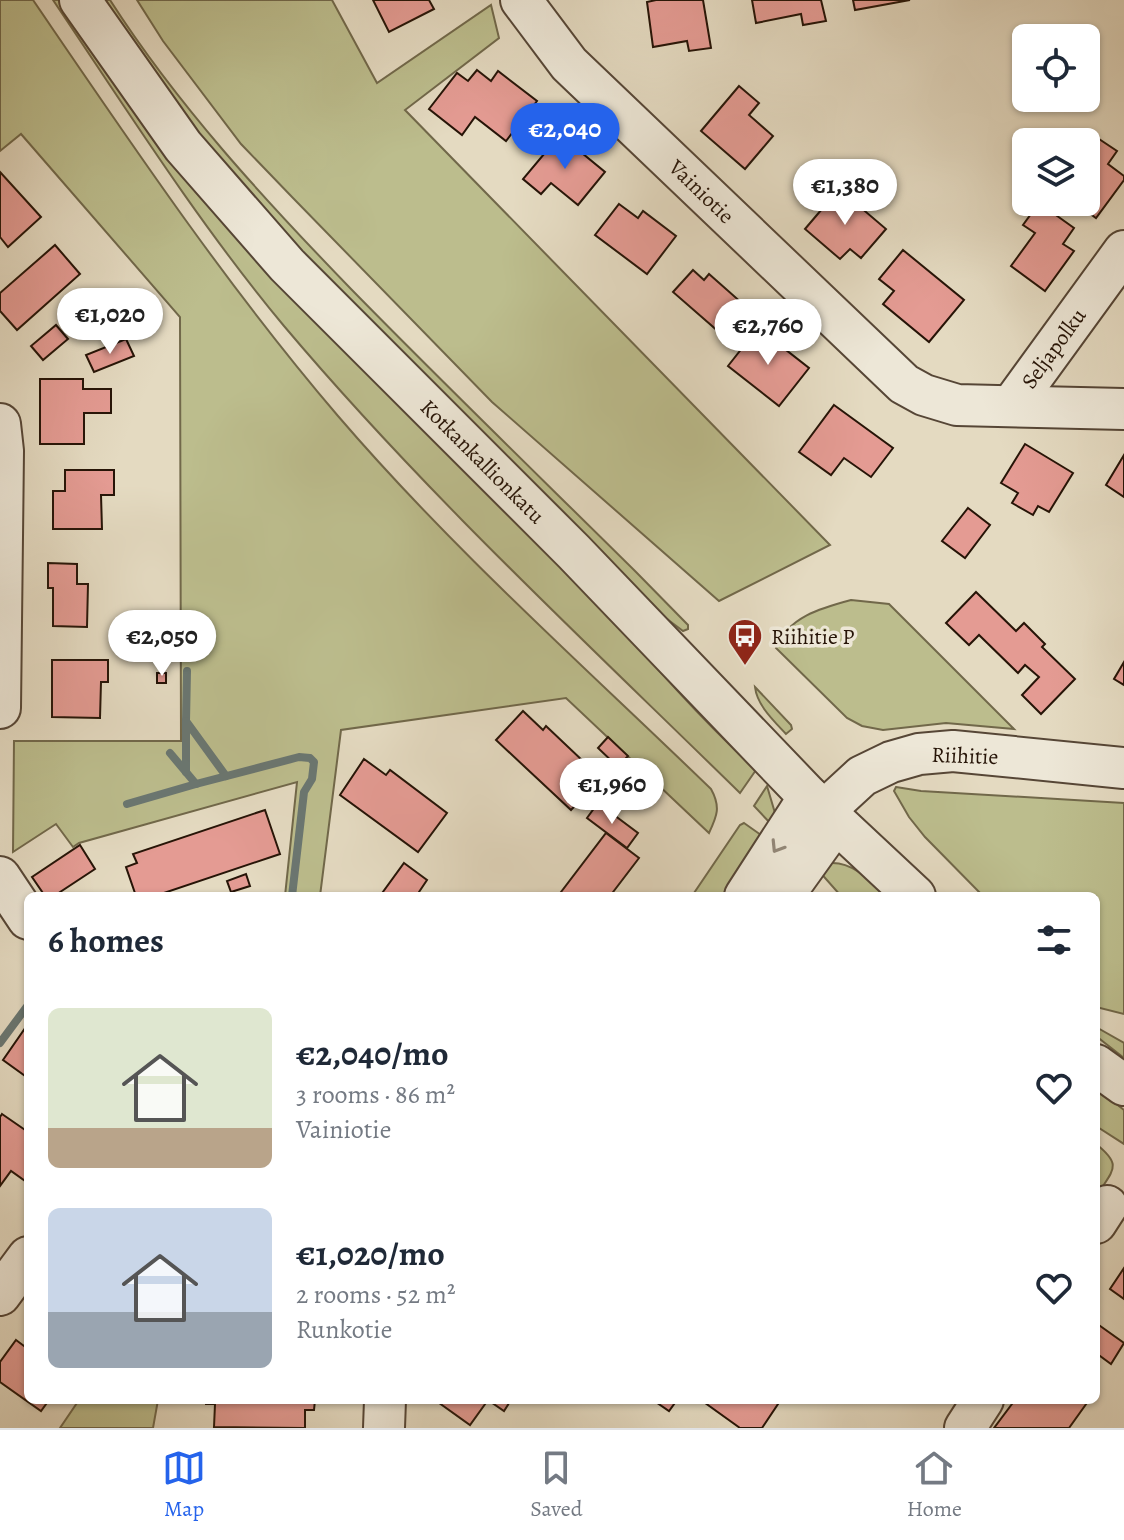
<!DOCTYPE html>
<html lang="en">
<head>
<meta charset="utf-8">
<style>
  body { margin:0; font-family:Alegreya,serif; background:#f6f6f7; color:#1f2937; height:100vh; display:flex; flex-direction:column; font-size:30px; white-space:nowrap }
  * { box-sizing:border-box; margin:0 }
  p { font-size:26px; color:#747a83 }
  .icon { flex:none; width:44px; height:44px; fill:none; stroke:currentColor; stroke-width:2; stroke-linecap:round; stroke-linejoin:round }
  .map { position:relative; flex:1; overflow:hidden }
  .panel { position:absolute; left:24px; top:892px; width:1076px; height:512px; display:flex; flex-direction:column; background:#fff; border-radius:12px; box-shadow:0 2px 6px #0004 }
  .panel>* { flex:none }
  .fabs { position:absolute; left:1012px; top:24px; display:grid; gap:16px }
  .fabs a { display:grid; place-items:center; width:88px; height:88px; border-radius:12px; background:#fff; box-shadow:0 2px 6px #0004; font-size:40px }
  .price { position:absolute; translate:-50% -68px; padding:0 18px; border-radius:28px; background:#fff; color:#222; font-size:26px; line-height:52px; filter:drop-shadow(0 2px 4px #0008) }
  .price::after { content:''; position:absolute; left:50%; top:48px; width:24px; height:18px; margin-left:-12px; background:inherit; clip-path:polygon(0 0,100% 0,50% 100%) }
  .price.active { background:#2563eb; color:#fff }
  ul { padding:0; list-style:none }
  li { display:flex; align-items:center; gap:24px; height:200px; padding:0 24px }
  li span { display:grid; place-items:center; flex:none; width:224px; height:160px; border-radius:12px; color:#555 }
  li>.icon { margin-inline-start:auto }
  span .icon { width:96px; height:96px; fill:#fffc; stroke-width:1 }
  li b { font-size:34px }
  h2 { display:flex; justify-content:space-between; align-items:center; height:96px; padding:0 24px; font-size:34px }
  .menu { display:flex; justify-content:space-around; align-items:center; height:112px; border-top:2px solid #e0e1e3; background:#fff; font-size:22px; color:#747a83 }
  .menu a { display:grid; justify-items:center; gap:4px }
  .menu .active { color:#2563eb }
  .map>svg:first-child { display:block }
  .green { fill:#bcbd8d; stroke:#71684a; stroke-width:2 }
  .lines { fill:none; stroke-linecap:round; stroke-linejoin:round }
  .stream { stroke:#6a7772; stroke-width:8 }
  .building { fill:#e49b93; stroke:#261407; stroke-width:2 }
  .minor-casing { stroke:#564636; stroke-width:44 }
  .minor { stroke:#ede7d7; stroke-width:40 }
  .oneway { stroke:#938879 }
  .labels { text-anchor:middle; stroke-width:7; stroke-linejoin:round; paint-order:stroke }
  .street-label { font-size:22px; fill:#261407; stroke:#ede7d7 }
  .poi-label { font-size:22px; fill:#261407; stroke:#ede7d7; text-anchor:start }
</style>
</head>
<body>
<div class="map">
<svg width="1124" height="1428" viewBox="0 0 1124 1428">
  <rect width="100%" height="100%" fill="#e4dac1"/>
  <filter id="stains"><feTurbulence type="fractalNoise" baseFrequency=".0025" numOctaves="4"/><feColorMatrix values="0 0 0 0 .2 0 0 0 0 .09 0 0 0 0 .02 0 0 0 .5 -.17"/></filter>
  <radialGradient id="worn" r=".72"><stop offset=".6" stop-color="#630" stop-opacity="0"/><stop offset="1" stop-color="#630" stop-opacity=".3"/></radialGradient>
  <g class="green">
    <path d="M0 0H33C130 142 226 285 338 416 452 549 585 667 711 789 721 807 717 816 709 833L566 698 341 730 320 896H285L297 782 79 843 73 847 56 824 13 852 14 741H181L180 317 21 134 0 151Z"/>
    <path d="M53 0H62L611 613C658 672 701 719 756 770L740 793C585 641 424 492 284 326 199 224 127 110 53 0Z"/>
    <path d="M98 0H110C178 106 264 199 351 289 445 385 541 478 636 572L688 625V629L683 631 655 610 391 348 229 176Z"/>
    <path d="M137 0H332L377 83 491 5 499 38 405 110 830 545 719 601 492 402 293 198 241 144 163 41Z"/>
    <path d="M851 600 889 604 1014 729 946 723 883 730 862 726 847 718 776 648C788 617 821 608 851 600Z"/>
    <path d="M755 687 791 725 792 729 786 734C773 720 757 705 755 687Z"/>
    <path d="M767 786 775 813 772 825 754 806Z"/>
    <path d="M896 787 921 791 1124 803V1014L1096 1007V896H983L925 837 909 817 894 791Z"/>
    <path d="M744 823 761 835 731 896H692L740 825Z"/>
    <path d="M831 863C854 862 871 882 886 896H841L818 870Z"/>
    <path d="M1096 1027 1124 1043V1058L1096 1036Z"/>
    <path d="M1096 1088 1124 1110V1144L1096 1126Z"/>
    <path d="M1096 1144C1124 1166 1112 1170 1096 1197Z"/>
    <path d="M79 1400H158L153 1428H60Z"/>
  </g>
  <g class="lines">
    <g class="stream">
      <path d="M187 671 186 721 226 776"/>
      <path d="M170 753 196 784 299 757 310 758 314 762 312 779 304 792 292 896"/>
      <path d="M186 772V721"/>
      <path d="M127 804 196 784"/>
      <path d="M0 1043 28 1005"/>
    </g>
  </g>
  <g class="building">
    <path d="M373 0H429L434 9 389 32Z"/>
    <path d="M656 0H703L711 48 689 51 687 41 653 47 647 2Z"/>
    <path d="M752 0H821L826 21 803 25 801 14 756 23Z"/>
    <path d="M853 0H910L855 10Z"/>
    <path d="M477 70 491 81 498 71 537 101 506 141 475 117 462 135 429 109 457 73 468 81Z"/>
    <path d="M739 86 759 103 749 115 773 136 745 169 701 131Z"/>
    <path d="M1087 131 1117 151 1108 164 1124 176V180L1096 218 1074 202H1086V142H1079Z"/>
    <path d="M560 135 605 172 578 205 551 183 541 194 523 179Z"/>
    <path d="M0 172 41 217 8 247 0 237Z"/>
    <path d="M839 189 886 229 861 258 850 249 840 259 805 229Z"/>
    <path d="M1039 203 1074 228 1063 244 1074 251 1045 291 1011 266 1035 233 1023 225Z"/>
    <path d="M619 204 638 218 643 211 676 236 647 274 595 235Z"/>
    <path d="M55 245 80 274 17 330 0 311V293Z"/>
    <path d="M903 250 964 300 929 342 883 304 894 291 879 279Z"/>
    <path d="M693 270 704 280 709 274 743 304 719 332 673 292Z"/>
    <path d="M56 325 68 339 43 360 31 346Z"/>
    <path d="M758 328 809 368 779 406 728 366Z"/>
    <path d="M126 339 134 356 94 372 86 355Z"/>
    <path d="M40 379H83V389H111V413H84V444H40Z"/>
    <path d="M834 405 893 448 871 477 844 458 831 475 799 452Z"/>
    <path d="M1025 444 1073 473 1049 512 1038 506 1033 515 1012 503 1018 493 1001 483Z"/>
    <path d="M1124 455V497L1106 485Z"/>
    <path d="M65 470H114V495H101L102 529H53V491H65Z"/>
    <path d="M968 508 990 525 965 558 942 541Z"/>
    <path d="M48 563 77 564V584H88L87 627 53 626V588H48Z"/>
    <path d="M976 592 1016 631 1024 623 1045 644 1042 647 1075 679 1041 714 1022 695 1039 677 1025 665 1018 673 979 635 969 645 946 623Z"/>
    <rect x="165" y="625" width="13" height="12"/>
    <path d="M52 660H108V682H101L100 718 52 717Z"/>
    <path d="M1124 662V685L1114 679Z"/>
    <rect x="157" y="673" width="9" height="10"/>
    <path d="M523 711 543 730 546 726 584 762 579 767 596 783 571 810 496 740Z"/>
    <path d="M608 737 628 756 618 767 598 748Z"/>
    <path d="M364 759 386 775 390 770 447 813 418 852 340 795Z"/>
    <path d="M598 803 638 833 627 848 587 818Z"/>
    <path d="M265 810 280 854 155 896H136L126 867 137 863 133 854Z"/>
    <path d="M606 833 639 858 610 896H558Z"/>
    <path d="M80 845 95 869 54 896H45L32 877Z"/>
    <path d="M404 863 427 880 419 892 424 896H380Z"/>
    <path d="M246 874 250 886 231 892 227 881Z"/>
    <path d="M28 1024V1078L3 1060Z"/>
    <path d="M2 1114 28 1132V1183L11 1171 0 1186V1117Z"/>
    <path d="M1124 1268V1299L1110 1289Z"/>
    <path d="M1096 1323 1124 1343 1111 1364 1096 1353Z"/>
    <path d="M16 1340 28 1349V1400H49L41 1411 0 1382V1362Z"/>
    <path d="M206 1400H315L314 1410H305V1428L214 1427 215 1404H206Z"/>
    <path d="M435 1400H488L470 1425Z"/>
    <path d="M488 1400H511L504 1411Z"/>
    <path d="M653 1400H677L669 1411Z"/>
    <path d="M701 1400H771L778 1404 762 1428H740Z"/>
    <path d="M1015 1400H1089L1069 1428H994Z"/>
  </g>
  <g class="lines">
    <defs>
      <g id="minor">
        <path d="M80 0 183 146 287 265 574 552 809 797 915 896"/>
        <path d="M521 0 569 64 904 384 924 395 957 405 1124 409"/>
        <path d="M1012 405 1124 251"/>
        <path d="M0 424 3 451 0 708"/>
        <path d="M824 811 862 776 891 762 919 754 953 751 1124 768"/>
        <path d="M0 877 28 919"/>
        <path d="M745 896 809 797"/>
        <path d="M783 896 836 822"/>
        <path d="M1096 1065 1124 1085"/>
        <path d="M1096 1223 1107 1206"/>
        <path d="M0 1295 28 1257"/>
        <path d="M384 1428 385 1400"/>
        <path d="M965 1428 983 1400"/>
      </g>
    </defs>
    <use href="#minor" class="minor-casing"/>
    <use href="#minor" class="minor"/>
  </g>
  <defs><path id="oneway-chevron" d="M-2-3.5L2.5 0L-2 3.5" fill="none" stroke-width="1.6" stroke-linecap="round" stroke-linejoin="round" transform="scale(2)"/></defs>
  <use class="oneway" href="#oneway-chevron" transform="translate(777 847) rotate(122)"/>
  <defs>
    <symbol id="bus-pin" viewBox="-11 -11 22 30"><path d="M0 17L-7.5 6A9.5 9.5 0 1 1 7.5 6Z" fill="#8f2418" stroke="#ede7d7"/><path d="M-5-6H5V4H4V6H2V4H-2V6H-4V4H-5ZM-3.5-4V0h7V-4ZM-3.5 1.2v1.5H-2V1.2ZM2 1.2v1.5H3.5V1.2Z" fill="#fff"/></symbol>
  </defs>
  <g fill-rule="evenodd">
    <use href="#bus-pin" x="725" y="616" width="40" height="54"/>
  </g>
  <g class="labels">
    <g class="street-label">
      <text transform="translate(702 191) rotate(44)" y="8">Vainiotie</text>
      <text transform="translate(1053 348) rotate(-54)" y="8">Seljapolku</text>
      <text transform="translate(483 461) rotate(45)" y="8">Kotkankallionkatu</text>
      <text transform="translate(965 755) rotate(2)" y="8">Riihitie</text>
    </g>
    <g class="poi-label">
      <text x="771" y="644">Riihitie P</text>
    </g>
  </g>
  <rect width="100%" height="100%" filter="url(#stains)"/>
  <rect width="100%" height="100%" fill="url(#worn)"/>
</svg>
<div class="fabs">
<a><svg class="icon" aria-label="locate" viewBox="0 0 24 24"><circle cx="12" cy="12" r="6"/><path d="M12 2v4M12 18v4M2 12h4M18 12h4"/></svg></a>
<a><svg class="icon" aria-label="layers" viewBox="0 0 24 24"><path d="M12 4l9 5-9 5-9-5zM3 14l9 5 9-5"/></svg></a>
</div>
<b class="price active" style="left:565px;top:171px">€2,040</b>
<b class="price" style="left:845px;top:227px">€1,380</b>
<b class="price" style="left:110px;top:356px">€1,020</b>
<b class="price" style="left:768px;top:367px">€2,760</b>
<b class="price" style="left:162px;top:678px">€2,050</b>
<b class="price" style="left:612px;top:826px">€1,960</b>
<section class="panel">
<h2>6 homes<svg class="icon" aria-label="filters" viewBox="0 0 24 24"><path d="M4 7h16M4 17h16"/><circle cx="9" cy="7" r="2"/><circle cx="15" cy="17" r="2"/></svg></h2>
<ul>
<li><span style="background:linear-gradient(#dfe7d0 75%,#b9a48a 0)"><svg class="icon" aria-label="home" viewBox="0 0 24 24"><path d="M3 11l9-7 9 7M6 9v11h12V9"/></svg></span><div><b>€2,040/mo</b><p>3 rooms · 86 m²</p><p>Vainiotie</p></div><svg class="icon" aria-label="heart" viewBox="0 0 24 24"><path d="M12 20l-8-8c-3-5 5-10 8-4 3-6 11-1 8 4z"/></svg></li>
<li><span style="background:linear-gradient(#c9d6e8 65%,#9aa5b1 0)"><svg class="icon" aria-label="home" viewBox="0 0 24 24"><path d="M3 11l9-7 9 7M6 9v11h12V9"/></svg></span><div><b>€1,020/mo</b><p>2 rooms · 52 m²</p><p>Runkotie</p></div><svg class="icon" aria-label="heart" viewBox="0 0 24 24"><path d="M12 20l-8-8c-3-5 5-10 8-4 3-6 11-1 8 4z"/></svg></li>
</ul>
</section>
</div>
<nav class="menu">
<a class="active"><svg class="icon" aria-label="map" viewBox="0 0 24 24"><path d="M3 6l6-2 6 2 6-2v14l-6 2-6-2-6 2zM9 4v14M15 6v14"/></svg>Map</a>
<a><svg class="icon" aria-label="saved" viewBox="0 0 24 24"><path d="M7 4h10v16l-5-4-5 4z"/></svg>Saved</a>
<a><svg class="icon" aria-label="home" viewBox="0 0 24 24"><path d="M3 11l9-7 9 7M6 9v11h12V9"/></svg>Home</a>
</nav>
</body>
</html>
